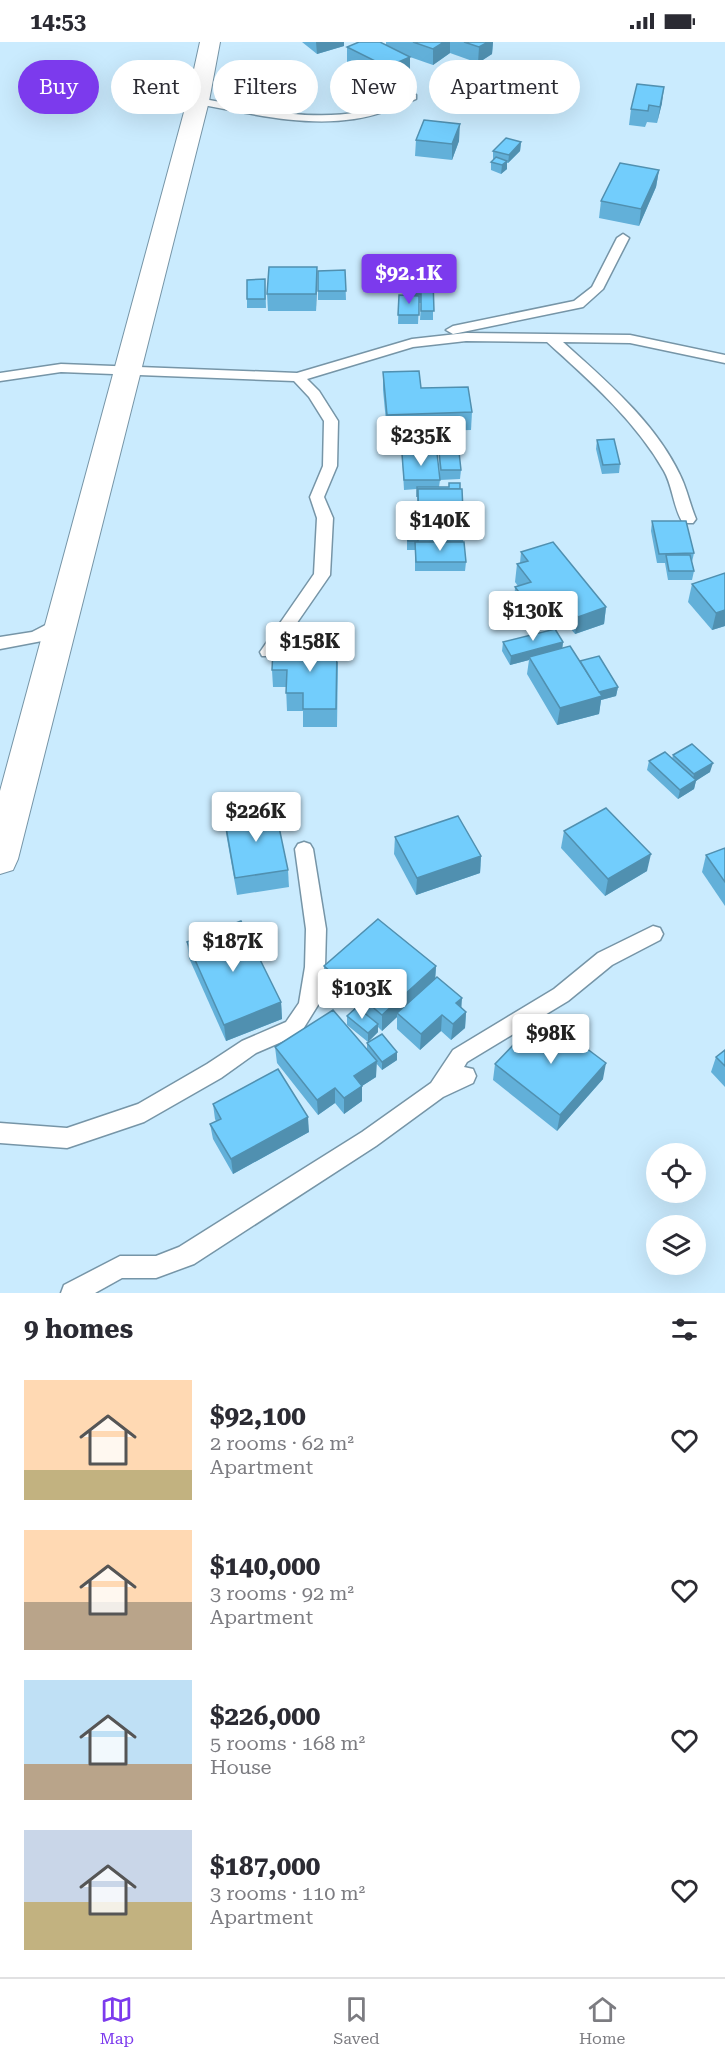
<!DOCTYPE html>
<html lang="en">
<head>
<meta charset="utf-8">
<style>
  body { margin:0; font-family:"Roboto Serif",serif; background:#f7f7f7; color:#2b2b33; height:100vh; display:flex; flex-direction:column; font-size:22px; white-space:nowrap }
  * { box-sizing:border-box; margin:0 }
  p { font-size:20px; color:#7c7c81 }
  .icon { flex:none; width:33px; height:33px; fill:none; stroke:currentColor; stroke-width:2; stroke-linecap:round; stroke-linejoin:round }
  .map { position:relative; height:1251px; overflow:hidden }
  .side { display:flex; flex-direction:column; background:#fff; flex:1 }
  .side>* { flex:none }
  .guide { position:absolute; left:18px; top:18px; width:690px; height:54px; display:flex; gap:12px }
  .controls { position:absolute; left:646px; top:1101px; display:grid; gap:12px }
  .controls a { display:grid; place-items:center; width:60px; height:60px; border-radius:50%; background:#fff; box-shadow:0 6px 24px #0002; font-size:30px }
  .price { position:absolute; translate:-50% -51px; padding:0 14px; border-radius:6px; background:#fff; color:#222; font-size:20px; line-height:39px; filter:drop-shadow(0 2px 3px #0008) }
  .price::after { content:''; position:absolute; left:50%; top:36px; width:18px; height:14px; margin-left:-9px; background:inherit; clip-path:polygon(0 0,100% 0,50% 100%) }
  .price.on { background:#7c3aed; color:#fff }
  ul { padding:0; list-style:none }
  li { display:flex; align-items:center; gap:18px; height:150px; padding:0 24px }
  li span { display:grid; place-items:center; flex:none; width:168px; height:120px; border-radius:0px; color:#555 }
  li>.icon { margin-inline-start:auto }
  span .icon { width:72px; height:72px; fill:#fffc; stroke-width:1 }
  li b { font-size:26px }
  h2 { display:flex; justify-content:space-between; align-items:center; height:72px; padding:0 24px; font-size:26px }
  .pill { padding:0 21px; border-radius:27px; background:#fff; box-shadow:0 6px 24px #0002; font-size:21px; line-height:54px }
  .pill.on { background:#7c3aed; color:#fff }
  .status { display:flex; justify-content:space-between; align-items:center; height:42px; padding:0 30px; background:#fff; direction:ltr }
  .status svg { height:16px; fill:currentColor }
  .menu { display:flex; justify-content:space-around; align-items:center; height:84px; border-top:2px solid #e1e1e2; background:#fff; font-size:16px; color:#7c7c81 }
  .menu a { display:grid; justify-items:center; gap:3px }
  .menu .on { color:#7c3aed }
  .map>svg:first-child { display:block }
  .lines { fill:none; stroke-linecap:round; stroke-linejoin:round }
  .lane-casing { stroke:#7695a7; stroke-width:3 }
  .street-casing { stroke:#7695a7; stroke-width:2 }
  .lane { fill:#fff; fill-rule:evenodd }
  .street { fill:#fff; fill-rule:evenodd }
  .wall { fill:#62b0d9 }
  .shaded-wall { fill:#5090b0 }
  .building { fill:#72cdfc; stroke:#5090b0; stroke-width:1.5 }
</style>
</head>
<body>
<div class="status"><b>14:53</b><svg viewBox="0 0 49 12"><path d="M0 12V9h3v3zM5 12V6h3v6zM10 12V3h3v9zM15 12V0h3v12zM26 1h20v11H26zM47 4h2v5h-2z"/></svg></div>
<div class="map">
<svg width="725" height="1251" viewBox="0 0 725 1251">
  <rect width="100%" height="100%" fill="#caebfe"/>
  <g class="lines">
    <defs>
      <g id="lane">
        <path d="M412 52 416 53V57C396 66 376 74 354 77 303 85 248 71 198 62L193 59 198 56C249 65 307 80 359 70 378 66 394 57 412 52Z"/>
        <path d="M623 192 629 196 603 247 583 265 453 292 446 288 453 284 574 259 592 245 617 196Z"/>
        <path d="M466 291 630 293 725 313V321L630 301 563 300C605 338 655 380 680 433 687 447 690 463 696 477L693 481H683C673 465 673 445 664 429 635 378 589 338 547 300L466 299 413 305 307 337 319 349 338 379 337 424 324 455 333 476 330 533 274 614H262L260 610 314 532 317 476 310 455 323 424 324 379 309 355 294 339 61 330 0 339V331L61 322 297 331 412 297Z"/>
        <path d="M61 575 67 577 69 581 67 585 42 599 0 607V595L32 590Z"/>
        <path d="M304 800 310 802 313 807 326 887 325 925 318 963 300 992 256 1011 221 1036 144 1080 67 1106 0 1101V1081L67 1086 138 1062 207 1022 242 999 286 980 299 961 305 925 306 887 295 807 298 802Z"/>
        <path d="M653 884 660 886 663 892 660 898 612 923 568 959 467 1020 464 1025 473 1027 476 1034 473 1041 443 1055 376 1104 194 1222 156 1236H122L95 1251H61L64 1243 120 1214H156L179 1205 362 1090 431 1041 453 1008 554 947 598 911Z"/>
      </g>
      <path id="street" d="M200 0H220L209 59 18 817 13 828 0 832V749L187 59Z"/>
    </defs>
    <use href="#lane" class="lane-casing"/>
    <use href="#street" class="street-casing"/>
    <use href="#lane" class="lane"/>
    <use href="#street" class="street"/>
  </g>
  <g class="wall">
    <path d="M302 0H344V4L317 12Z"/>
    <path d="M386 0H493L492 12 478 21 450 11 433 23 410 15V31L387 41 347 21V5L386 3Z"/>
    <path d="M525 22H542V30L539 34 524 31Z"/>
    <path d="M662 61 657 81 647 80 645 85 629 83 631 67Z"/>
    <path d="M416 98 459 99 452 118 415 114Z"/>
    <path d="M521 100 520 109 508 121H507V127L501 132 491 128V120L494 118 493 117V109Z"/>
    <path d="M659 128 656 145 639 184 599 176 601 159Z"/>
    <path d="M317 225 316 269H268L267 252Z"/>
    <path d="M345 228 346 258H318V229Z"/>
    <path d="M422 234 438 237 437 246H433V278H420L421 261H419L418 282H398L399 253H407V241L422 239Z"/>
    <path d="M265 237 266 266H247V257Z"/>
    <path d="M383 330 421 346 472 370 471 388 387 390 383 348Z"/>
    <path d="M597 398 620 422 619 431 602 432 596 407Z"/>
    <path d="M439 410 461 428 460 437 440 438 439 419Z"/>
    <path d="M402 412 440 438 439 445 464 491 463 500 466 520 465 529H415V508H407V483H417V447L404 448Z"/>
    <path d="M652 479 694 511 692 520 694 529 692 538H668L665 521H657L651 489Z"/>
    <path d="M521 510 606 565 604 582 575 592 560 574 530 584 514 563 515 545 518 544 515 540 517 522 520 521Z"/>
    <path d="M725 531V584L712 588 688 560 692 542Z"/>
    <path d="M503 600H563L562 606 618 645 616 654 601 658 599 672 557 683 527 632 529 618 510 623 502 609Z"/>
    <path d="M338 620 337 685H303V669H287L286 645H273L272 628Z"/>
    <path d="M673 713 710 730 696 738 694 747 678 757 647 728 649 719 672 717Z"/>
    <path d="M224 774 288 828 289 845 237 853 226 791Z"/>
    <path d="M564 789 647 829 605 854 561 806Z"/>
    <path d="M395 795 481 814 480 831 416 853 394 812Z"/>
    <path d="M725 806V864L702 830 706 813Z"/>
    <path d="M187 900 281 960 282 977 226 999 189 916Z"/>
    <path d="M324 924H436L435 937 461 966 466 970 465 986 451 998 441 989 420 1008 397 987V975L382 989 378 985V990L368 1000 347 983V974L355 966 325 940Z"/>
    <path d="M367 1001 397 1018 382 1028 376 1021V1035L362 1044V1059L344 1072 335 1061 318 1073 277 1021 275 1005 367 1008Z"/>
    <path d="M725 1008V1045L711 1030 716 1015Z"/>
    <path d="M495 1022 603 1037 557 1089 493 1038Z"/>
    <path d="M213 1062 309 1090 233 1132 213 1097 210 1082 216 1079 215 1077Z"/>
  </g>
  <g class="shaded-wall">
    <path d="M316 0H344V4L317 12Z"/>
    <path d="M444 0H450V11L433 23V7Z"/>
    <path d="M488 0H493L492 12 478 21 479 5Z"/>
    <path d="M410 15V31L387 41V25Z"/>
    <path d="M542 22V30L539 34 540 25Z"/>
    <path d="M664 45 662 61 657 81 660 65Z"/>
    <path d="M460 82 459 99 452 118V102Z"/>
    <path d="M521 100 520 109 508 121 509 113Z"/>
    <path d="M507 119V127L501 132 502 123Z"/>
    <path d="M659 128 656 145 639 184 641 167Z"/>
    <path d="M317 225V242L316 269V252Z"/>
    <path d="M562 556 560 574 530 584 532 567Z"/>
    <path d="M606 565 604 582 575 592 578 575Z"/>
    <path d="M725 568V584L712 588 716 571Z"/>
    <path d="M563 600 562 609 529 615V618L510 623 511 614Z"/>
    <path d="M618 645 616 654 601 658 599 672 557 683 560 666 594 651Z"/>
    <path d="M713 721 710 730 696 739 694 747 678 757 680 748 692 741 694 732Z"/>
    <path d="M651 812 647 829 605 854 608 837Z"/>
    <path d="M481 814 480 831 416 853 417 836Z"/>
    <path d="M436 924 435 940 397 971V975L382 989V973Z"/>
    <path d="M462 956 461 972 456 961Z"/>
    <path d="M281 960 282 977 226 999 224 983Z"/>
    <path d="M466 970 465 986 451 998 453 982Z"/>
    <path d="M442 973 441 989 420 1008 421 992Z"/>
    <path d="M378 982V990L368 1000V991Z"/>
    <path d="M397 1010V1018L382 1028V1020Z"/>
    <path d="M377 1019 376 1035 362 1044V1059L344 1072V1056L354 1034Z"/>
    <path d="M606 1021 603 1037 557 1089 560 1073Z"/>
    <path d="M335 1046V1061L318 1073 317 1058Z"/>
    <path d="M308 1075 309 1090 233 1132 231 1117Z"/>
  </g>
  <g class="building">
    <path d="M359 0H380L410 15 387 25 347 5Z"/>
    <path d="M413 0H444L433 7Z"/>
    <path d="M464 0H488L479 5Z"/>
    <path d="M528 19 542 22 540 25 525 22Z"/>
    <path d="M637 42 664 45 660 65 649 63 648 69 631 67Z"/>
    <path d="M424 78 460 82 452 102 416 98Z"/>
    <path d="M506 96 521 100 509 113 493 109Z"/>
    <path d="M496 115 507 119 502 123 491 120Z"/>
    <path d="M620 121 659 128 641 167 601 159Z"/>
    <path d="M269 225H317L316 252H267Z"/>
    <path d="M345 228 346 249H318V229Z"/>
    <path d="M437 233 438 237H423L422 234Z"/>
    <path d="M265 237V257H247V238Z"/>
    <path d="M433 238 434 269H421V252H407V241Z"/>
    <path d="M399 253 419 254V273H398Z"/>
    <path d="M419 329 421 346 468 345 472 370 387 373 383 330Z"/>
    <path d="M614 397 620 422 603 423 597 398Z"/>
    <path d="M439 410H459L461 428H441Z"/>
    <path d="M437 411 440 438H404L402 412Z"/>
    <path d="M449 441H460V447H418L417 455V445H449Z"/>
    <path d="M418 447H462L464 491 419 490Z"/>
    <path d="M652 479H686L694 511 659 512Z"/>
    <path d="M407 483H418V499H408Z"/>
    <path d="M415 500H464L466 520H416Z"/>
    <path d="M553 500 606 565 578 575 562 556 532 567 515 545 531 540 517 522 528 519 521 510Z"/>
    <path d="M666 513H690L694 529H669Z"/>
    <path d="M725 531V568L716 571 692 542Z"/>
    <path d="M555 587 563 600 511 614 503 600Z"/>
    <path d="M281 603H337L336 667H303V651H286L287 628H272L273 608H280Z"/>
    <path d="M570 604 602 654 560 666 529 615Z"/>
    <path d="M599 614 618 645 599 650 580 619Z"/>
    <path d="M692 702 713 721 694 732 673 713Z"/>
    <path d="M665 710 696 738 680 748 649 719Z"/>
    <path d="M275 766 288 828 235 836 224 774Z"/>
    <path d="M606 766 651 812 608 837 564 789Z"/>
    <path d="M458 774 481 814 417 836 395 795Z"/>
    <path d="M725 806V840L706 813Z"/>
    <path d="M378 877 436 924 382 973 324 924Z"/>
    <path d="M241 879 281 960 224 983 187 900Z"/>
    <path d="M437 935 462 956 456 961 466 970 453 982 442 973 421 992 397 971Z"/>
    <path d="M357 965 378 982 368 991 347 974Z"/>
    <path d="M333 968 377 1019 354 1034 362 1044 344 1056 335 1046 317 1058 275 1005Z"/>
    <path d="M542 973 606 1021 560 1073 495 1022Z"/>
    <path d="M382 992 397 1010 382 1020 367 1001Z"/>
    <path d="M725 1008V1024L716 1015Z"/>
    <path d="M278 1027 308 1075 231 1117 210 1082 221 1077 213 1062Z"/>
  </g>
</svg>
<div class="controls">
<a><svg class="icon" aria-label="locate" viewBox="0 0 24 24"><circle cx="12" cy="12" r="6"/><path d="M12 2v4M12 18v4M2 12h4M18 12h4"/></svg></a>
<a><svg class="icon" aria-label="layers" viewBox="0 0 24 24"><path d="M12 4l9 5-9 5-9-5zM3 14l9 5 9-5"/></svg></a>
</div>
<b class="price on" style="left:409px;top:263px">$92.1K</b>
<b class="price" style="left:421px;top:425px">$235K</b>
<b class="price" style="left:440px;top:510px">$140K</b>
<b class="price" style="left:533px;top:600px">$130K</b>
<b class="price" style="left:310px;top:631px">$158K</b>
<b class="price" style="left:256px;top:801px">$226K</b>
<b class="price" style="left:233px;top:931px">$187K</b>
<b class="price" style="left:362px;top:978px">$103K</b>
<b class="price" style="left:551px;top:1023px">$98K</b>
<div class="guide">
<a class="pill on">Buy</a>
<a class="pill">Rent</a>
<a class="pill">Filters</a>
<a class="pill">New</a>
<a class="pill">Apartment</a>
</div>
</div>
<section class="side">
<h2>9 homes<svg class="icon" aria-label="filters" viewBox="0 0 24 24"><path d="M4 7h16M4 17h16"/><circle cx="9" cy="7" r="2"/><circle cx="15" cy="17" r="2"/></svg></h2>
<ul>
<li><span style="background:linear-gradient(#ffd9b3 75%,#c2b280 0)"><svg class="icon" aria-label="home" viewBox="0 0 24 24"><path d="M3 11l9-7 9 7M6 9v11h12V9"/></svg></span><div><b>$92,100</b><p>2 rooms · 62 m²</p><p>Apartment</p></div><svg class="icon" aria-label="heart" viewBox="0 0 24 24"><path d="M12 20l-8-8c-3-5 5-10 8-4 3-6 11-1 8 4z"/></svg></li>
<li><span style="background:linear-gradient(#ffd9b3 60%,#b9a48a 0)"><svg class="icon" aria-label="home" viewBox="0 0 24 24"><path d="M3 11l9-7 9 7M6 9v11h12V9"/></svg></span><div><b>$140,000</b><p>3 rooms · 92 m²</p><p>Apartment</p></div><svg class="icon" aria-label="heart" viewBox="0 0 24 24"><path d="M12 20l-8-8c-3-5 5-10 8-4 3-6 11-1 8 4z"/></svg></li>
<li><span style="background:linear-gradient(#bfe0f5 70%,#b9a48a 0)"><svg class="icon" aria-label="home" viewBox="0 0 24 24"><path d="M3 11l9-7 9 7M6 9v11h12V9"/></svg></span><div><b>$226,000</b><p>5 rooms · 168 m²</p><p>House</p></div><svg class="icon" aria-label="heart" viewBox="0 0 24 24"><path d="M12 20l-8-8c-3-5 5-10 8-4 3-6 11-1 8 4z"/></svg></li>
<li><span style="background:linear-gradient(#c9d6e8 60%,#c2b280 0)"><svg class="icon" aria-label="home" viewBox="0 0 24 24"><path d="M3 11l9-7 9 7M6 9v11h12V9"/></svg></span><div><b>$187,000</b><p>3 rooms · 110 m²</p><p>Apartment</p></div><svg class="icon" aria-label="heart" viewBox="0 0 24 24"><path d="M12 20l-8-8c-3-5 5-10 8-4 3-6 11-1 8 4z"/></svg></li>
</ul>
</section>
<nav class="menu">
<a class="on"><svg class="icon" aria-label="map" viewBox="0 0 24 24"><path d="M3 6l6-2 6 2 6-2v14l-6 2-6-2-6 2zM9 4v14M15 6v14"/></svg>Map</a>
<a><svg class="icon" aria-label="saved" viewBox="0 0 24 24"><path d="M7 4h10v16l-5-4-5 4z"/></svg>Saved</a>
<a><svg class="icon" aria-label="home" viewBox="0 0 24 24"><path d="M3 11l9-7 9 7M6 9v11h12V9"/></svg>Home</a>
</nav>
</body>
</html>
